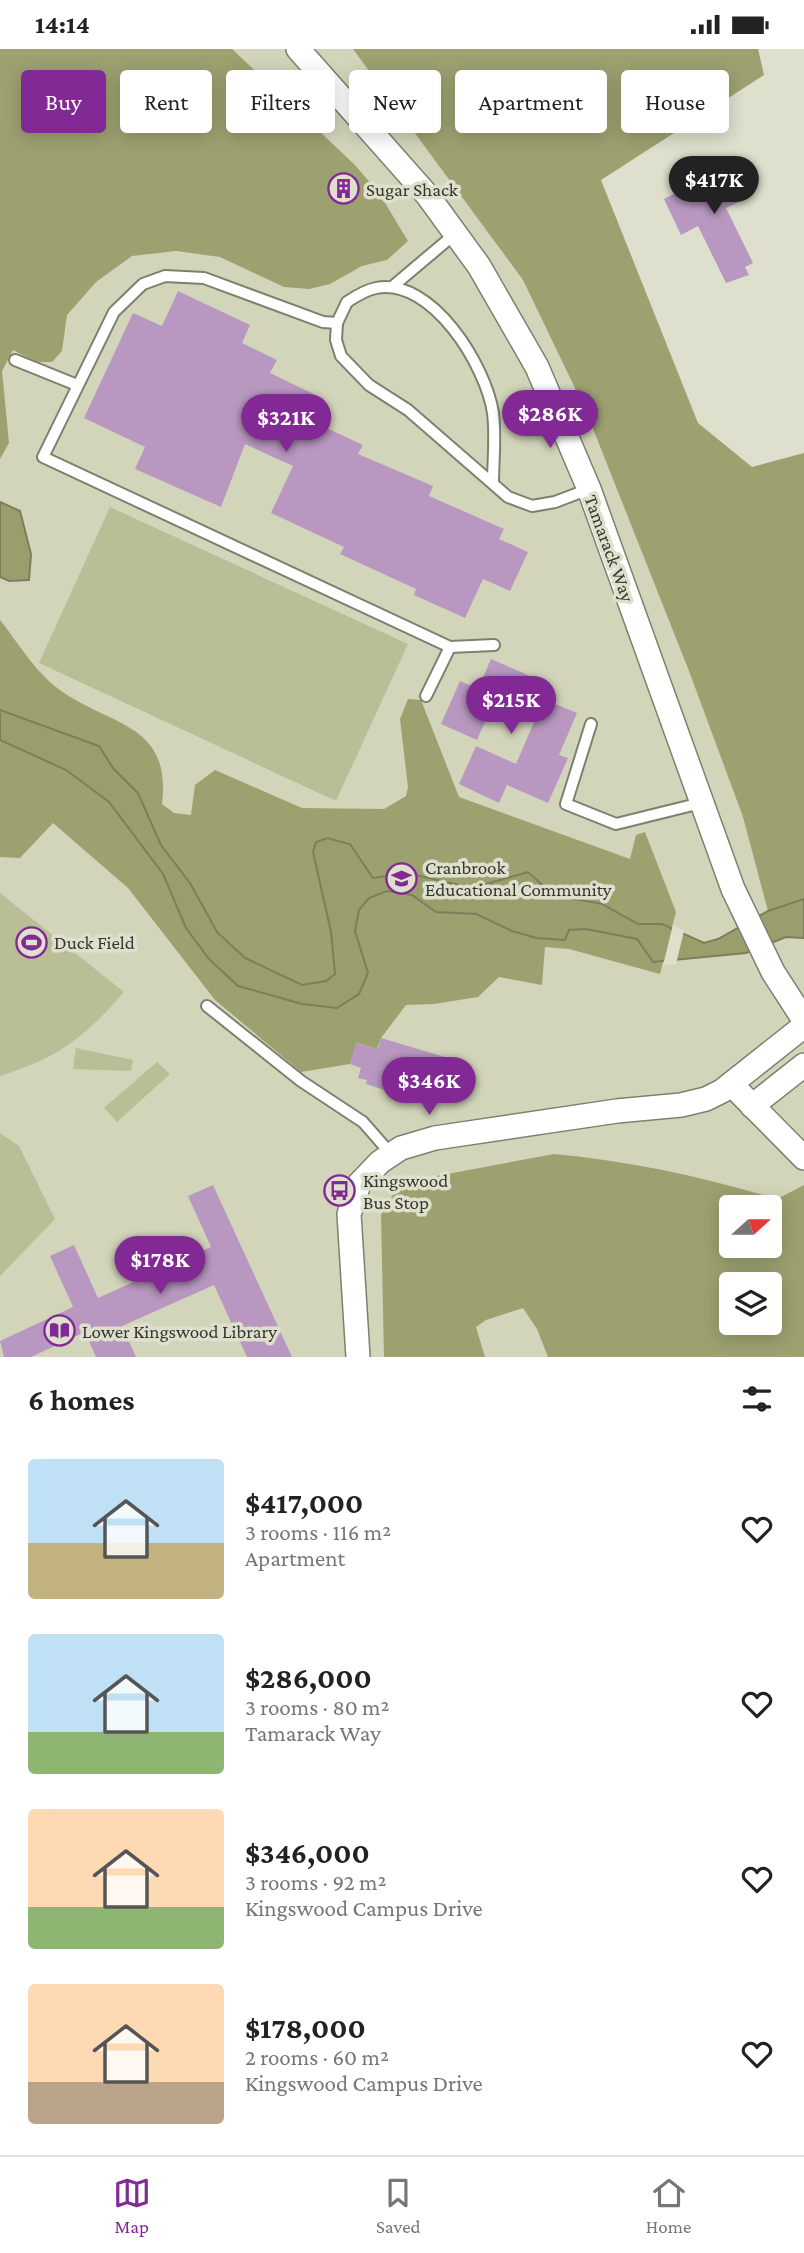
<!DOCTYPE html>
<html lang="en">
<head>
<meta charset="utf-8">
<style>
  body { margin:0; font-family:"Crimson Pro",serif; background:#f2f2f2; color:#222; height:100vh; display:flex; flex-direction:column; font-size:26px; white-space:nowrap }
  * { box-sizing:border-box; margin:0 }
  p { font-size:23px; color:#767676 }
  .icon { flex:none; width:38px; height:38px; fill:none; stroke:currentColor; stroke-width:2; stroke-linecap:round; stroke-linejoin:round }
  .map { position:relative; height:1308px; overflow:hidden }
  .details { display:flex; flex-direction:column; background:#fff; flex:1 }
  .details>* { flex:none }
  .hud { position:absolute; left:21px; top:21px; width:763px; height:63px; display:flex; gap:14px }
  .needle { width:46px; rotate:69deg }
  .buttons { position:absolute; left:719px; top:1146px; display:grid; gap:14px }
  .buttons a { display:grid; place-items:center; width:63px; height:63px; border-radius:7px; background:#fff; box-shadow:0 4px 18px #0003; font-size:35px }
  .price { position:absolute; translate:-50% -60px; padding:0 16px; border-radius:24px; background:#822995; color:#fff; font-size:23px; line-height:46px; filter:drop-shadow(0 2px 4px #0008) }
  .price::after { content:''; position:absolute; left:50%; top:42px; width:21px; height:16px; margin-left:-10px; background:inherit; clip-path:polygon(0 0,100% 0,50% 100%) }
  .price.current { background:#222; color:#fff }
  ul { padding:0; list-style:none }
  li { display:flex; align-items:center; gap:21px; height:175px; padding:0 28px }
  li span { display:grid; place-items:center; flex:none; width:196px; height:140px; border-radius:7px; color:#555 }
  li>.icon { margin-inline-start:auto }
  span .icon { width:84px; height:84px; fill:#fffc; stroke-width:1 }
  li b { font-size:30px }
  h2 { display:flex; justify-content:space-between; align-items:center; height:84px; padding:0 28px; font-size:30px }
  .tag { padding:0 24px; border-radius:7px; background:#fff; box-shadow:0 4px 18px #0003; font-size:24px; line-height:63px }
  .tag.current { background:#822995; color:#fff }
  .status { display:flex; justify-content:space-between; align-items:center; height:49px; padding:0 35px; background:#fff; direction:ltr }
  .status svg { height:19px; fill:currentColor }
  .menu { display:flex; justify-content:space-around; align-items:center; height:98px; border-top:2px solid #e0e0e0; background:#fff; font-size:19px; color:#767676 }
  .menu a { display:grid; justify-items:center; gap:4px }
  .menu .current { color:#822995 }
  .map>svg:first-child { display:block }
  .built { fill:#d3d5bb; fill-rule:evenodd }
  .green { fill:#babe97 }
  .forest { fill:#9da170; fill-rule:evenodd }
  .water { fill:#9a9e6d; stroke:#7c7f5a; stroke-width:2 }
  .pier { fill:#dee0cd }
  .building { fill:#b898c0 }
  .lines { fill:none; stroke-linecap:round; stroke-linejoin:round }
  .service-casing { stroke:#7e806e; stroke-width:14 }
  .minor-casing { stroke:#7e806e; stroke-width:26 }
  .service { stroke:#fff; stroke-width:10 }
  .minor { stroke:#fff; stroke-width:23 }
  .labels { text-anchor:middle; stroke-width:7; stroke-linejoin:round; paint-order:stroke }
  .poi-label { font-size:19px; fill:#35362e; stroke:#dee0cd; text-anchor:start }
  .street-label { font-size:19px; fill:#35362e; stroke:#dee0cd }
</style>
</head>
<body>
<div class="status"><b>14:14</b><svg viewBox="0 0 49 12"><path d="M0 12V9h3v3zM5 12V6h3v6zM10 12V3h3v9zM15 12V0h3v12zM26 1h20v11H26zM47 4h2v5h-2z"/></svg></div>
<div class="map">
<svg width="804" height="1308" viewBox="0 0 804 1308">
  <rect width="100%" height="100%" fill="#dee0cd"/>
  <path class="built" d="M0 0H455L668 498 804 441V1308H0ZM732 1158H770V1197H732ZM732 1236H770V1274H732Z"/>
  <g class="green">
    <path d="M110 458 408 595 336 752 39 614Z"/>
    <path d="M0 844 124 943C83 990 59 1008 0 1027Z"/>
    <path d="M76 999 133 1011 131 1022 73 1020Z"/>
    <path d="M157 1013 170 1025 117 1073 104 1059Z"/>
    <path d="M0 1084 19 1097 55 1170 0 1227Z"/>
  </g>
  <g class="forest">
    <path d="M0 0H232L354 115 379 144 408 192 387 211 362 217 330 235 309 240 284 238 220 208 176 202 132 207 96 233 67 266 62 302 52 313H36L13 301 2 322 9 394 0 410Z"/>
    <path d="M353 0H758L764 26 601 131 698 374 752 418 804 404V850L768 862 743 768 689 622 586 362 523 231Z"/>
    <path d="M0 571C17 592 34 621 56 638 107 678 172 671 162 755L174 764 191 766 195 736 215 721 302 759 384 760 406 747 408 738 400 670 408 650 421 651 459 748 630 810 636 786 645 783 676 863 660 925 569 900 545 898 542 936 499 928 478 948 434 955 406 956 381 989 377 1000 357 994 350 1015 301 1023 215 951 128 839 53 774 20 809 0 808Z"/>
    <path d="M554 1105C631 1112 703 1128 777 1150L804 1136V1308H548L537 1280 523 1259 486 1271 476 1278 485 1308H384L381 1166 394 1144 415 1131ZM732 1158H770V1197H732ZM732 1236H770V1274H732Z"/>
  </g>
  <g class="water">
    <path d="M0 453 20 462 31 505 29 531 9 532 0 528Z"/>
    <path d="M0 661 99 697 113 719 138 744 161 796 190 834 217 883 245 909 302 936 326 932 335 925 331 883 313 803 316 793 327 789 350 795 373 829 407 824 472 839 528 823 554 846 602 855 638 875H662L704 894 718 890 768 862 804 850V889L786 888 746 904 653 913 637 890 586 880 569 881 565 891 536 889 512 882 476 865 436 863 412 846 387 842 369 849 359 861 355 882 368 924 359 945 337 959 302 955 238 937 209 910 186 879 163 825 109 753 66 721 0 691Z"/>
  </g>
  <path class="pier" d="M673 876 684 882 676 915 663 916Z"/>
  <g class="building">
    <path d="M737 111 746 128 734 133 743 151 726 159 753 214 745 218 749 226 726 234 698 177 681 186 664 150 693 135 688 124 710 113 714 122Z"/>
    <path d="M341 124 359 141 344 156 327 138Z"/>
    <path d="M178 242 250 276 242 294 277 311 270 324 324 350 314 373 363 396 358 405 433 437 429 447 504 480 499 490 528 503 510 542 483 530 465 569 414 546 416 540 340 505 344 498 271 464 293 417 245 395 221 458 135 420 145 398 84 369 133 264 162 277Z"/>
    <path d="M491 610 530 627 524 642 577 664 559 706 568 709 548 754 507 736 499 754 459 735 476 697 516 715 537 666 496 648 477 691 441 675 460 632 478 640Z"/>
    <path d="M381 989 445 1008 439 1027 408 1018 400 1046 366 1035 367 1031 358 1029 361 1019 350 1015 356 994 378 1000Z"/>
    <path d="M213 1136 292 1308H247L214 1236 122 1277 136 1308H96L85 1283 31 1308H4L0 1292 73 1258 50 1207 74 1196 98 1249 211 1198 188 1147Z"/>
  </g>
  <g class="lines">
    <defs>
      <g id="service">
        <path d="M392 238 456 184"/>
        <path d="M337 274 323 273 204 229 165 227 143 235 114 263 43 408 450 598 494 596"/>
        <path d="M15 311 77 336"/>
        <path d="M493 435C493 412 496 387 493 364 486 317 432 228 376 239 366 241 356 247 347 253L337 274 336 291 341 307 369 336 408 361 508 448 532 457 555 453 589 440"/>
        <path d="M426 647 450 598"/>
        <path d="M591 675 566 755 616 775 701 754"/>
        <path d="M207 957 301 1032 363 1073 391 1105"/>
      </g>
      <g id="minor">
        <path d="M298 0 428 147 479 217 537 318 589 440 733 840 773 923 804 971"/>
        <path d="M731 1035 804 1109"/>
        <path d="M752 1057 804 1016"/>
        <path d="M358 1308 349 1165 359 1135 380 1113 401 1099 435 1089 617 1062 681 1056 706 1050 722 1042 804 977"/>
      </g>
    </defs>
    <use href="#service" class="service-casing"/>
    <use href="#minor" class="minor-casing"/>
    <use href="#service" class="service"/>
    <use href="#minor" class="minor"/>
  </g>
  <defs>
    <symbol id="building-ring" viewBox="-11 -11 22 22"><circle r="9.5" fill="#dee0cd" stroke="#822995" stroke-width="1.5"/><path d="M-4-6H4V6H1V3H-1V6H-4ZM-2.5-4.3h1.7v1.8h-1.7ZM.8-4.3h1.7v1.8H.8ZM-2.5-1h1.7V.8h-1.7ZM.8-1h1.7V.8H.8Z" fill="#822995"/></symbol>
    <symbol id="school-ring" viewBox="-11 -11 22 22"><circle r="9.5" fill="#dee0cd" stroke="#822995" stroke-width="1.5"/><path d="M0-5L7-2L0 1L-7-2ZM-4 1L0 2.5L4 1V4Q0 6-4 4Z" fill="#822995"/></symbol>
    <symbol id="stadium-ring" viewBox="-11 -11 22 22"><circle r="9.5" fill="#dee0cd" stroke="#822995" stroke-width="1.5"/><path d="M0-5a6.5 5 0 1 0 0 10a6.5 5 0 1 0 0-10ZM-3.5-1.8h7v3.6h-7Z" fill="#822995"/></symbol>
    <symbol id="bus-ring" viewBox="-11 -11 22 22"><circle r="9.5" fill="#dee0cd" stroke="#822995" stroke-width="1.5"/><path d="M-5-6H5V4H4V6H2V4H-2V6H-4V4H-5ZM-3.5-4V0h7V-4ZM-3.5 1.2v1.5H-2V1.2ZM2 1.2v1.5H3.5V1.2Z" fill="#822995"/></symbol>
    <symbol id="library-ring" viewBox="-11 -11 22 22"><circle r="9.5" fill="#dee0cd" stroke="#822995" stroke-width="1.5"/><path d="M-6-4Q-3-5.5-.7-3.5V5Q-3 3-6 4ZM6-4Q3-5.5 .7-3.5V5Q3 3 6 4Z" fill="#822995"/></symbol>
  </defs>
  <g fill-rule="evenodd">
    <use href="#building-ring" x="326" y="122" width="35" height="35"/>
    <use href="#school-ring" x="384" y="812" width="35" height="35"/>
    <use href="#stadium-ring" x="14" y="876" width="35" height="35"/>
    <use href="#bus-ring" x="322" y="1124" width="35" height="35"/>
    <use href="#library-ring" x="42" y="1264" width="35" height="35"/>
  </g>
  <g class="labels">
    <g class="poi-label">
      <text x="366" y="147">Sugar Shack</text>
      <text x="425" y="825">Cranbrook<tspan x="425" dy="22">Educational Community</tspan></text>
      <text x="54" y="900">Duck Field</text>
      <text x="363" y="1138">Kingswood<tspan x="363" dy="22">Bus Stop</tspan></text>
      <text x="82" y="1289">Lower Kingswood Library</text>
    </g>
    <g class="street-label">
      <text transform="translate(610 499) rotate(70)" y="7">Tamarack Way</text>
    </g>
  </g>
</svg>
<div class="buttons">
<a><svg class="needle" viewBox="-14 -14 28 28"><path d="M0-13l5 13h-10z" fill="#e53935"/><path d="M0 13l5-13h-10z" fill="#767676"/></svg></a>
<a><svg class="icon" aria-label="layers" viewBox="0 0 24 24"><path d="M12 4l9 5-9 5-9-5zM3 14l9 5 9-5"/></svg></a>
</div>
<b class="price current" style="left:714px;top:167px">$417K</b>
<b class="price" style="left:550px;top:401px">$286K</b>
<b class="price" style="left:286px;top:405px">$321K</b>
<b class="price" style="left:511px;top:687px">$215K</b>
<b class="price" style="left:429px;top:1068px">$346K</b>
<b class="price" style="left:160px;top:1247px">$178K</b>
<div class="hud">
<a class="tag current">Buy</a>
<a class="tag">Rent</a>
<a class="tag">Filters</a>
<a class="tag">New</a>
<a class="tag">Apartment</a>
<a class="tag">House</a>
</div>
</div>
<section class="details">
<h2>6 homes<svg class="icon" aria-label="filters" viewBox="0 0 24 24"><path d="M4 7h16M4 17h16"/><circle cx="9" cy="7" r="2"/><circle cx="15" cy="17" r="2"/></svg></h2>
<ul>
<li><span style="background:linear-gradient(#bfe0f5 60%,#c2b280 0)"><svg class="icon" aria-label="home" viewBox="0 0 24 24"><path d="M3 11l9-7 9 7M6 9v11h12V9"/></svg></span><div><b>$417,000</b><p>3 rooms · 116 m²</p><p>Apartment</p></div><svg class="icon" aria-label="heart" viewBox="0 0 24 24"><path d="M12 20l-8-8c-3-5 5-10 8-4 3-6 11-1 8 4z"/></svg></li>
<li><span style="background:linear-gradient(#bfe0f5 70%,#8fb573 0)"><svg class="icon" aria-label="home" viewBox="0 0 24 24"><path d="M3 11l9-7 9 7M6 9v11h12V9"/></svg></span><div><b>$286,000</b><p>3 rooms · 80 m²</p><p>Tamarack Way</p></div><svg class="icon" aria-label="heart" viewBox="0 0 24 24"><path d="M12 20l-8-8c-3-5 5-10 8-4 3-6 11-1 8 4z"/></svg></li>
<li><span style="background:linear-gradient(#ffd9b3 70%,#8fb573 0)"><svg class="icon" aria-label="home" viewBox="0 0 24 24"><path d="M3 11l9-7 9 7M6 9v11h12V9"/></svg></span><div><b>$346,000</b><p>3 rooms · 92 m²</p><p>Kingswood Campus Drive</p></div><svg class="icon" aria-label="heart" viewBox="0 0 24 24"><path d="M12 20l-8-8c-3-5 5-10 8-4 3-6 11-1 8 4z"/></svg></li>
<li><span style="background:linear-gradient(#ffd9b3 70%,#b9a48a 0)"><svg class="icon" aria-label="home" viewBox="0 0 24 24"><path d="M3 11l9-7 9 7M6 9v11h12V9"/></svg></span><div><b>$178,000</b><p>2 rooms · 60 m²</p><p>Kingswood Campus Drive</p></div><svg class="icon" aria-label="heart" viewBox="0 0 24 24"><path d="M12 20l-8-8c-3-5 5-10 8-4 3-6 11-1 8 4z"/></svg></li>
</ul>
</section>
<nav class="menu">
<a class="current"><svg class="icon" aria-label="map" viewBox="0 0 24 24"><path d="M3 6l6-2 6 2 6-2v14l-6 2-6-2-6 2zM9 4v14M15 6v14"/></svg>Map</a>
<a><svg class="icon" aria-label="saved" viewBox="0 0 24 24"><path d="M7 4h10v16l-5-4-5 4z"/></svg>Saved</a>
<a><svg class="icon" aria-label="home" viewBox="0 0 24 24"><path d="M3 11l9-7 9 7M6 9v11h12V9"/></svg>Home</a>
</nav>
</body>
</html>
